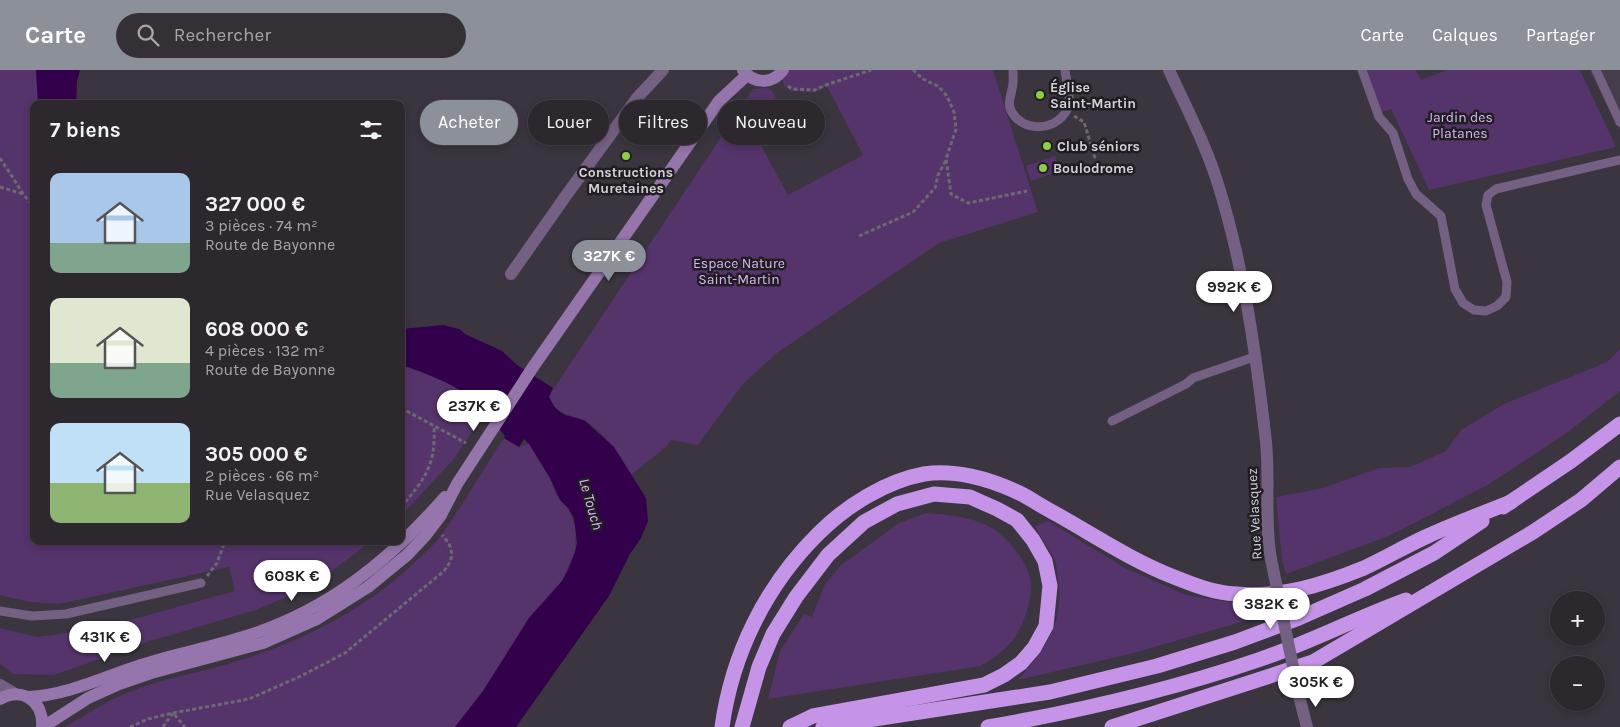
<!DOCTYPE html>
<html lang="fr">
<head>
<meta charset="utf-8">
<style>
  body { margin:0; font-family:Karla,sans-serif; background:#343036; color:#f1f3f6; height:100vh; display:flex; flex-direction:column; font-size:19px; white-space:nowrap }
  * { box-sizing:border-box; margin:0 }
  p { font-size:16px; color:#a6a6aa }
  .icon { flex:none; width:28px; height:28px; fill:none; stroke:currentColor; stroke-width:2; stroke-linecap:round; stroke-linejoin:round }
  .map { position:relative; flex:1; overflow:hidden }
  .drawer { position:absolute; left:30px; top:30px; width:375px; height:445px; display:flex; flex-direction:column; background:#2c282e; border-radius:10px; box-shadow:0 2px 8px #0003,0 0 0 1px #48444a }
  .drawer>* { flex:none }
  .banner { position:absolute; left:420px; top:30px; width:475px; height:45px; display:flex; gap:10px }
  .tools { position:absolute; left:1550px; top:521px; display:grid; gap:10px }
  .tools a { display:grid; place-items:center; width:55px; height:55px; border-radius:50%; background:#2c282e; box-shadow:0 2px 8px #0003,0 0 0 1px #48444a; font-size:25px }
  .price { position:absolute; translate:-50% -42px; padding:0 11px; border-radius:18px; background:#fff; color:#222; font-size:16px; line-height:32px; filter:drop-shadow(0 1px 2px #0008) }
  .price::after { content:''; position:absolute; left:50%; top:30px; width:15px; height:11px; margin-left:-8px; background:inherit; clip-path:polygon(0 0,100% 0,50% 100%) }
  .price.selected { background:#8c9099; color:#fff }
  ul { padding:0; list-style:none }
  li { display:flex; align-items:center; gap:15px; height:125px; padding:0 20px }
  li span { display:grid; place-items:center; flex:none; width:140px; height:100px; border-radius:10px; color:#555 }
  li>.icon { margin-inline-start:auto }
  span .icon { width:60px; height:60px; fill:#fffc; stroke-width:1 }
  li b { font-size:21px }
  h2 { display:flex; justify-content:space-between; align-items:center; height:60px; padding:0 20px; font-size:21px }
  .chip { padding:0 18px; border-radius:22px; background:#2c282e; box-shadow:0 2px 8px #0003,0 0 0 1px #48444a; font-size:18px; line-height:45px }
  .chip.selected { background:#8c9099; color:#fff }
  header { display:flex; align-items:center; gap:30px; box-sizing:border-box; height:70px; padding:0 25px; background:#8c9099; color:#fff }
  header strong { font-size:24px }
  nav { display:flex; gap:28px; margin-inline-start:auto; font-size:18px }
  .search { width:350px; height:45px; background:#343036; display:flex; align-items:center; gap:12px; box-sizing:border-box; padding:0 18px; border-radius:28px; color:#a6a6aa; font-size:19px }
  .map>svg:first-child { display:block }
  .built { fill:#453d4b }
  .green { fill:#55336b }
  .water { fill:#33004c }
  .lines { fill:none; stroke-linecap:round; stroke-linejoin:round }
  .path { stroke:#6d6970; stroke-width:3; stroke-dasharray:4 2.5; stroke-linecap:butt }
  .lane { stroke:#746082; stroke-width:9 }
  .street { stroke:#746082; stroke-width:12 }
  .secondary { stroke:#9575ab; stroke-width:12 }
  .highway { stroke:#c594e8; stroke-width:15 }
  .street-bridge { stroke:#746082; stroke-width:12 }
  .poi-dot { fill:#8fcd42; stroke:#201e22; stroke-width:2 }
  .labels { text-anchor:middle; stroke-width:5; stroke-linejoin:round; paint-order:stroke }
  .poi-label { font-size:14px; font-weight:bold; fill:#d5d2d7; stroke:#201e22; text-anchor:start }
  .park-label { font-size:14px; fill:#dab6f5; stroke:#201e22 }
  .street-label { font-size:14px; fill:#d5d2d7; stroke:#201e22 }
  .water-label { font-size:15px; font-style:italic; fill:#d9b5f4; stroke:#201e22 }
</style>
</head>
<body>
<header>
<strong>Carte</strong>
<div class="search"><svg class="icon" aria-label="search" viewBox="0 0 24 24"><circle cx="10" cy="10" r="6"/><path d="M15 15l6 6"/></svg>Rechercher</div>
<nav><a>Carte</a><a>Calques</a><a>Partager</a></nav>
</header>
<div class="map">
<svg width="1620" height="657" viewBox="0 0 1620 657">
  <rect width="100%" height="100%" fill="#3a353e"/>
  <path class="built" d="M1589 0H1620V60Z"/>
  <g class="green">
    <path d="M0 0H36L38 34H34V471H372L325 506 289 526 256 540 150 571 54 605 13 604 0 594V558L37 567 101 558 235 521 229 497 59 534 30 532 0 525Z"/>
    <path d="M788 0H993L1038 142 939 173 777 283 742 315 698 375 671 370 666 377 631 405C621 387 611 372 596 359 592 355 585 351 579 349 569 344 547 341 550 324L753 19C766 18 772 15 776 29L763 49 751 57 788 125 863 85 827 16 815 22 791 21 784 16 783 10Z"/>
    <path d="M1367 0H1416L1421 10 1447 0H1580L1616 77 1429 120 1391 39 1381 42Z"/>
    <path d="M1055 86 1060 101 1031 111 1026 96Z"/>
    <path d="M1620 279V321L1568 362 1486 416 1389 466 1286 504 1282 491 1276 427 1323 418 1379 398 1410 397 1446 381 1461 360 1504 334 1607 292Z"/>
    <path d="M401 295C427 303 470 319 485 342L453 390 401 446Z"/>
    <path d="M504 368 519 377 529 374 550 408 557 426 568 438 576 459 575 482 562 511 529 548 483 621 455 657H65C87 644 108 630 132 621 166 607 202 603 237 591 303 571 367 539 417 490 424 483 432 477 438 469 462 437 482 401 504 368Z"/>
    <path d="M926 443C948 445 972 446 992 458 1009 469 1031 495 1031 516 1031 534 1023 556 1013 570 1005 580 991 590 981 596L768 629 780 581 804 544 812 547 825 514 841 495 899 453Z"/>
    <path d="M1048 451 1125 498 1186 525 1266 538V545L1130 584 1018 610C1045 580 1065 552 1058 509 1057 503 1057 496 1055 490 1049 479 1041 468 1035 456Z"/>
  </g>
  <g class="water">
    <path d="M36 0H80L77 11 76 34H38Z"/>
    <path d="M443 255 459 259 465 264 502 281 517 295 553 318 549 327 554 336 559 341 565 345 584 350 614 377 646 428 648 451 641 468 630 484 609 526 516 657H455L483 621 529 548 562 511 568 500 575 482 577 473 574 448 568 438 560 430 550 408 529 374 524 369 519 377 504 368 505 366C495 353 485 338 472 328 456 315 421 301 401 295V259Z"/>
  </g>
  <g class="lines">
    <g class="path">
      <path d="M913 0 923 9 938 16 947 26 954 42 956 59 946 89 951 124 968 133 1027 121"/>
      <path d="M788 16 792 19 815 20 826 15 871 0"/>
      <path d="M1074 46 1084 52 1098 98"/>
      <path d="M0 88 24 125 34 137"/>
      <path d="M0 117 23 124"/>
      <path d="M859 166 913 142 935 118 938 105 946 90"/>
      <path d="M401 338 466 373"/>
      <path d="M401 437C425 409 436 395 434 356"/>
      <path d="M207 506 217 493 225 471"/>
      <path d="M130 657 148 649 173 643 249 629 299 607 345 583 444 501C455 487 454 478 442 465"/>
      <path d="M163 657 173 643 185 657"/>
    </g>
    <g class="lane">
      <path d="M1013 0C1013 6 1014 13 1012 19 1011 26 1008 31 1010 38 1020 65 1062 62 1069 34 1071 25 1066 10 1065 0"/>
      <path d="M1362 0 1379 47 1393 63 1408 109 1416 124 1441 146 1455 219 1463 233 1474 240 1486 241 1497 236 1506 227 1507 212 1486 135 1488 125 1496 119 1620 90"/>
      <path d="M1596 0 1620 52"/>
      <path d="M1112 351 1186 314 1193 308 1254 287"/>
      <path d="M0 541 32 546 66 544 201 513"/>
    </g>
    <g class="street">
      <path d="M1169 0C1186 37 1205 73 1217 111 1244 196 1256 284 1266 372 1270 411 1264 450 1271 489"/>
      <path d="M511 204 565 127 637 28 663 0"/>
      <path d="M0 615 15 624"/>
      <path d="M1299 626 1307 657"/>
    </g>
    <g class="secondary">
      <path d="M743 0C754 14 772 15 783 0"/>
      <path d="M28 627C68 625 104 607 141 595 174 584 209 578 243 567 326 542 389 491 445 427"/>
      <path d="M0 629C23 616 44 632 42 657"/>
      <path d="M43 657 88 628 119 614 151 603 263 573 317 549 368 517 407 485 425 466 441 445 457 414 533 297 719 31 747 5"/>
    </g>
    <g class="highway">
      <path d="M1503 437 1571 391 1620 354"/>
      <path d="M722 657C732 584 766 515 819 463 846 436 886 411 924 404 954 399 989 409 1015 421 1027 426 1038 434 1049 440 1091 463 1130 490 1174 507 1194 515 1214 523 1236 524 1281 528 1322 515 1364 498 1386 488 1407 475 1430 465 1456 453 1484 443 1511 432"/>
      <path d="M742 657 759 597 773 564 796 527 828 485 864 452 897 434 934 424 970 427 997 439 1017 450 1033 470 1045 491 1050 516 1046 556 1034 578 1021 593 1004 605 984 615 813 646 790 657"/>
      <path d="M823 657 1050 622 1157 596 1235 572 1299 548 1365 519 1434 483 1482 451"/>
      <path d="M988 657C1080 641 1170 620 1258 590 1309 573 1356 548 1406 530"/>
      <path d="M1112 657 1313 592 1533 462 1581 430 1620 397"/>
    </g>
    <path class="street-bridge" d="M1271 489 1299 626"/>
  </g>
  <g class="poi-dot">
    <circle cx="1040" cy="25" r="5"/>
    <circle cx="1047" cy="76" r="5"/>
    <circle cx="626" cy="86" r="5"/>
    <circle cx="1043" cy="98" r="5"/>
  </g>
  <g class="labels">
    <g class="poi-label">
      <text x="1050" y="22">Église<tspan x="1050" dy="16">Saint-Martin</tspan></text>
      <text x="1057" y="81">Club séniors</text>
      <text x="1053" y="103">Boulodrome</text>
      <text x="626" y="107" text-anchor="middle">Constructions<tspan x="626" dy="16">Muretaines</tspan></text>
    </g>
    <g class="park-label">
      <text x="1460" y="52">Jardin des<tspan x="1460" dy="16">Platanes</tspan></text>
      <text x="739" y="198">Espace Nature<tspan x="739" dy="16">Saint-Martin</tspan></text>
    </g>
    <g class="street-label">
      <text transform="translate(1254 444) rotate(-93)" y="5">Rue Velasquez</text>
    </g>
    <g class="water-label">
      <text transform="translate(591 434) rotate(74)" y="5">Le Touch</text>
    </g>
  </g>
</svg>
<div class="tools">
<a>+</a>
<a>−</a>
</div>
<b class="price selected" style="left:609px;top:212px">327K €</b>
<b class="price" style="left:1234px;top:243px">992K €</b>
<b class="price" style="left:474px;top:362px">237K €</b>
<b class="price" style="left:292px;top:532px">608K €</b>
<b class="price" style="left:1271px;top:560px">382K €</b>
<b class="price" style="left:105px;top:593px">431K €</b>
<b class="price" style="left:1316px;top:638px">305K €</b>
<div class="banner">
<a class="chip selected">Acheter</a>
<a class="chip">Louer</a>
<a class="chip">Filtres</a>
<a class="chip">Nouveau</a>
</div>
<section class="drawer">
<h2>7 biens<svg class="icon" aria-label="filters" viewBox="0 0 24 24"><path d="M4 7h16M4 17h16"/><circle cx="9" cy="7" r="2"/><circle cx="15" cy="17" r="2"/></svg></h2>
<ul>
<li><span style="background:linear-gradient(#a9c7e8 70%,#7fa58c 0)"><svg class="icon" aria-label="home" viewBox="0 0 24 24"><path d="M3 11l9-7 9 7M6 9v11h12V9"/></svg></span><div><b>327 000 €</b><p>3 pièces · 74 m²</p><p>Route de Bayonne</p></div></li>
<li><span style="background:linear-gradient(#dfe7d0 65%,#7fa58c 0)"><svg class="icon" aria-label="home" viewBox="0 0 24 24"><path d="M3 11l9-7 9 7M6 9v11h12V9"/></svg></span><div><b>608 000 €</b><p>4 pièces · 132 m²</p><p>Route de Bayonne</p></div></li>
<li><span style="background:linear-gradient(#bfe0f5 60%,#8fb573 0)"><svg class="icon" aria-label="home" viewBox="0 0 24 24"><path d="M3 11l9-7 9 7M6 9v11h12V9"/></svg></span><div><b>305 000 €</b><p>2 pièces · 66 m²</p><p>Rue Velasquez</p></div></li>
</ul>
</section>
</div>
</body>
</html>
